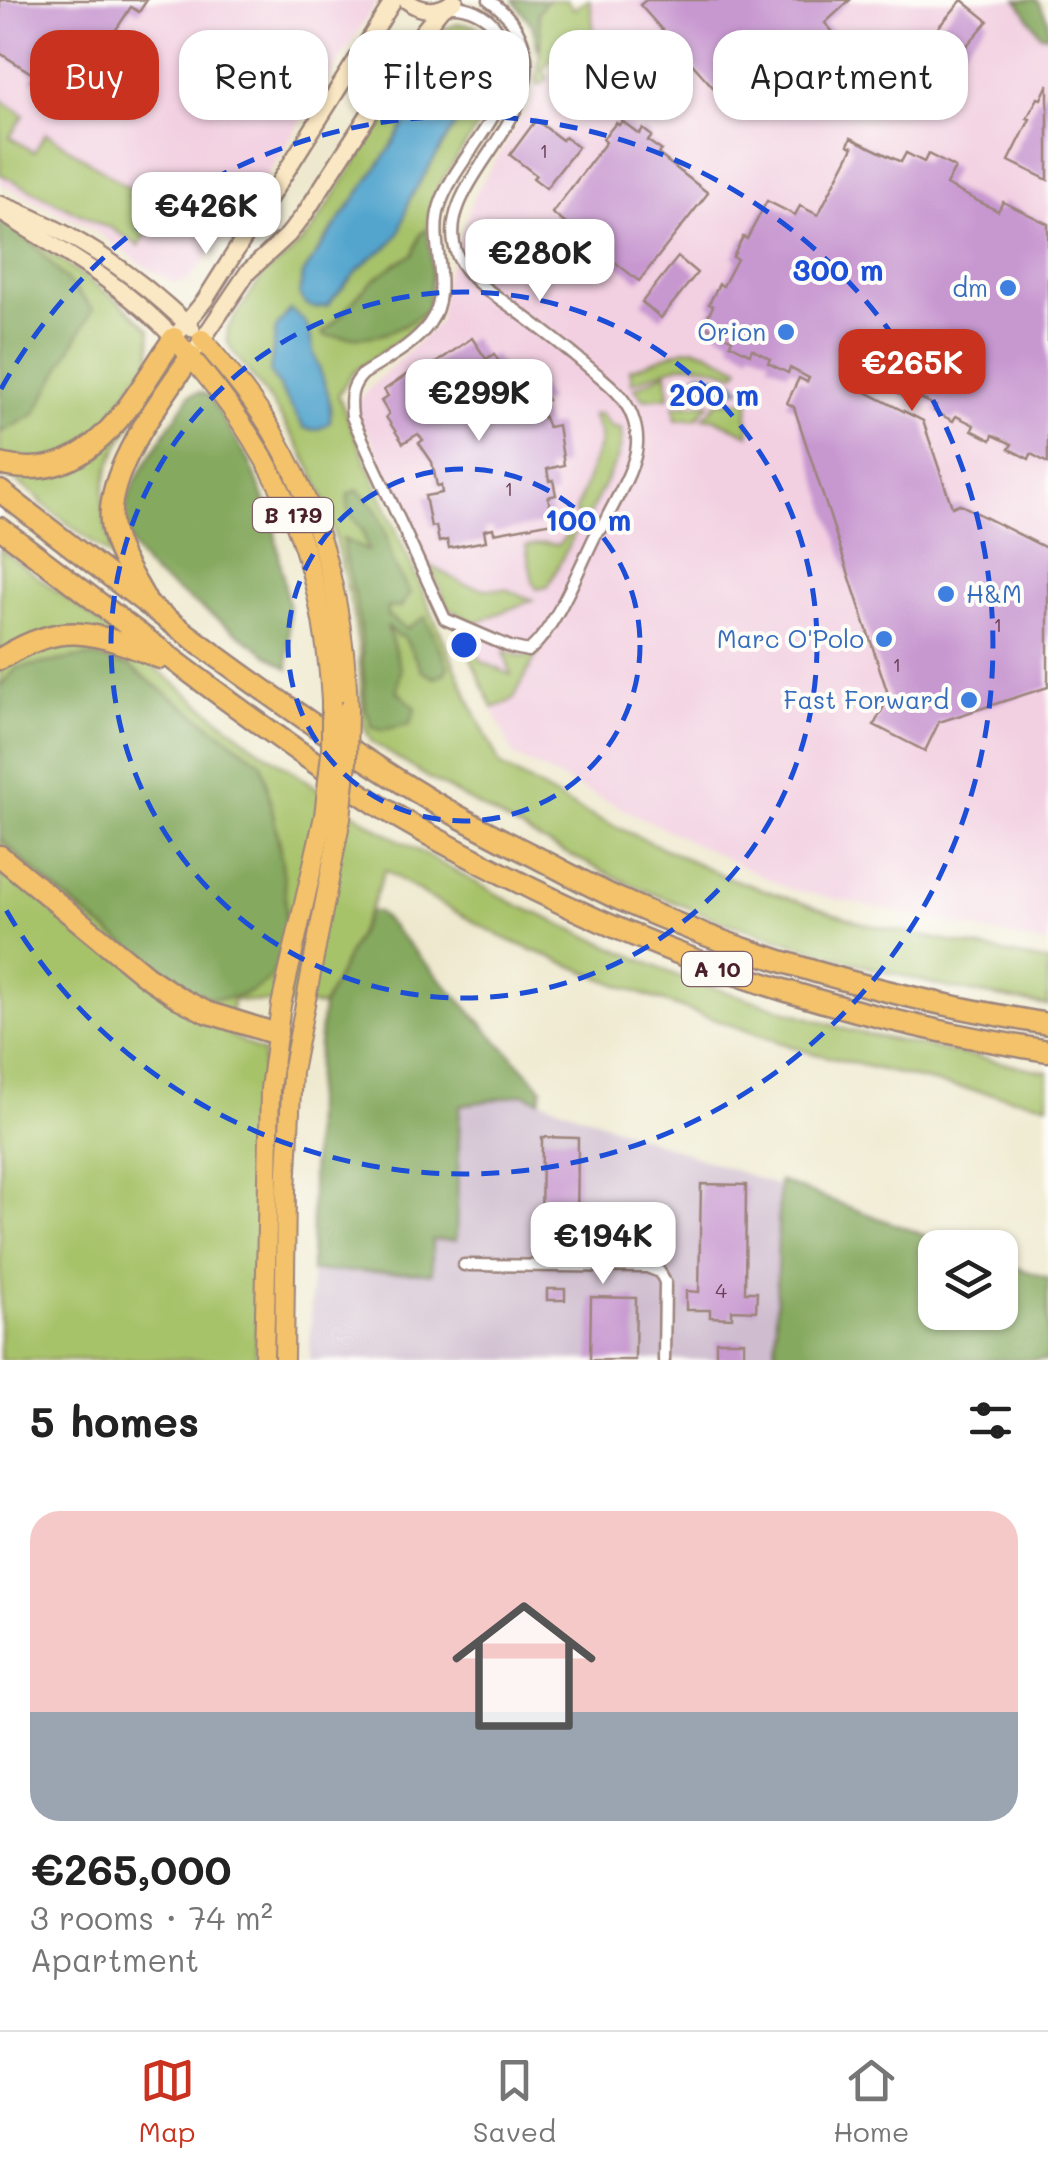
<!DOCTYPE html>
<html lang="en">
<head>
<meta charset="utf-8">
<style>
  body { margin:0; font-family:Mali,sans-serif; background:#f6f6f6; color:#222; height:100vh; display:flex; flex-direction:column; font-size:38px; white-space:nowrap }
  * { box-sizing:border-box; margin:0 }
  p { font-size:32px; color:#767676 }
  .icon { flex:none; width:55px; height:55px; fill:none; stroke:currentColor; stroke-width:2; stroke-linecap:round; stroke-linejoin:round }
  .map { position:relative; height:1360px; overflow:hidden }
  .side { display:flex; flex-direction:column; background:#fff; flex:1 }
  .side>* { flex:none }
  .hud { position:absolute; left:30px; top:30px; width:990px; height:90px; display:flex; gap:20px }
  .buttons { position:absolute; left:918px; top:1230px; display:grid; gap:20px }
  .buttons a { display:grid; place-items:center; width:100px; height:100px; border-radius:20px; background:#fff; box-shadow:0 2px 8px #0004; font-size:50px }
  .price { position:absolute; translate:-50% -85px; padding:0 22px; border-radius:20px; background:#fff; color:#222; font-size:32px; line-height:65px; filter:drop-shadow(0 2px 5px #0008) }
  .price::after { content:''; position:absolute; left:50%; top:60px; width:30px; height:22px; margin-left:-15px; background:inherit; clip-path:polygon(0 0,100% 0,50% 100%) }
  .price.on { background:#c8321e; color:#fff }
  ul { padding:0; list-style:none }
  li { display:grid; align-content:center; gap:20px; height:530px; padding:0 30px }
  li span { display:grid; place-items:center; height:310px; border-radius:30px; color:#555 }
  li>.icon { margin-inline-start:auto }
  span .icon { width:180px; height:180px; fill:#fffc; stroke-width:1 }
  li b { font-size:42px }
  h2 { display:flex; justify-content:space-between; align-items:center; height:120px; padding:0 30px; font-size:42px }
  .chip { padding:0 35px; border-radius:30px; background:#fff; box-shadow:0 2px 8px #0004; font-size:35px; line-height:90px }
  .chip.on { background:#c8321e; color:#fff }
  .dock { display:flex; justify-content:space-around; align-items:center; height:140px; border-top:2px solid #e0e0e0; background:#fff; font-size:28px; color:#767676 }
  .dock a { display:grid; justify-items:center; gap:5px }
  .dock .on { color:#c8321e }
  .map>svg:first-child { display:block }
  .built { fill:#f2cfe1 }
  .industrial { fill:#cfbdcf }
  .green { fill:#a7c36a; stroke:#78714a; stroke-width:2.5; fill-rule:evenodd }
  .forest { fill:#85a95e; stroke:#686444; stroke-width:2.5 }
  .water { fill:#52a5ce; stroke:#4e627c; stroke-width:2.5 }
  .building { fill:#c797d0 }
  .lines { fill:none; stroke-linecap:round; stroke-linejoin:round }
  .street-casing { stroke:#9c847c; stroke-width:15 }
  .secondary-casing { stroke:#9c847c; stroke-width:20 }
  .primary-casing { stroke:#9c847c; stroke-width:22 }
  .highway-casing { stroke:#9c847c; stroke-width:25 }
  .street { stroke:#fff; stroke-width:10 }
  .secondary { stroke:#fae7c3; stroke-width:15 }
  .primary { stroke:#f3c26a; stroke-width:18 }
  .highway { stroke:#f3c26a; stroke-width:20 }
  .primary-bridge-casing { stroke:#9c847c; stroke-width:22; stroke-linecap:butt }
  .primary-bridge { stroke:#f3c26a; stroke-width:18 }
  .ring { fill:none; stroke:#1d4ed8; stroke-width:5; stroke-dasharray:18 12 }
  .shop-dot { fill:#3f7fe0; stroke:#fdfcf7; stroke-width:4 }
  .labels { text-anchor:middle; stroke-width:8; stroke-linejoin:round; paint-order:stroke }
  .number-label { font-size:20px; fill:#693d54 }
  .shield { fill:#fdfcf7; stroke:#806168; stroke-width:2.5 }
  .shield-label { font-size:22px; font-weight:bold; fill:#4a1f2b }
  .shop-label { font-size:25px; fill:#366cbe; stroke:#fdfcf7; text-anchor:end }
  .centre { fill:#1d4ed8; stroke:#fdfcf7; stroke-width:5 }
  .ring-label { font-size:30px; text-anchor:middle; font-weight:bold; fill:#1d4ed8; stroke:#fdfcf7; stroke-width:8; stroke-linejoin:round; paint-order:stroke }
</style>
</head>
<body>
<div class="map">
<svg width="1048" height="1360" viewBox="0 0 1048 1360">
  <rect width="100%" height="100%" fill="#fdfcf7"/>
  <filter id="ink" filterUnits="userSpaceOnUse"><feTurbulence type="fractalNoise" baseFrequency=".01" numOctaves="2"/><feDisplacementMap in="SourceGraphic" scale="20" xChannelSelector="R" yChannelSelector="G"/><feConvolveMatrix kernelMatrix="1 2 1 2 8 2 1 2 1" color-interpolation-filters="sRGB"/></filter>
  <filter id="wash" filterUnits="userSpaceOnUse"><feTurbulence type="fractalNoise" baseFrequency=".0048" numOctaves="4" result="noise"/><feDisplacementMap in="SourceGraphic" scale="40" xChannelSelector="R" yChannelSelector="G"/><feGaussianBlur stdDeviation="2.25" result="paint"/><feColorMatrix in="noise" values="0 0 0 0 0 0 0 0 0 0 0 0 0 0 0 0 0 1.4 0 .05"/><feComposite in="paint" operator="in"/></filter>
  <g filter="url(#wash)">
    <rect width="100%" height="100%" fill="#eee9ce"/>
    <g class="built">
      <path d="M0 0H378L243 213 189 280 176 284 150 270 94 230 0 183Z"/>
      <path d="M590 0H1029L1048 15V945L789 889 514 756 368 432 347 410 439 322 444 282 475 194 530 104 535 87 595 41Z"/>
    </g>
    <path class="industrial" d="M524 1094 778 1186 775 1360H310L311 1271 432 1273V1239L456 1240 460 1106Z"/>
    <g class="green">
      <path d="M547 0H566L574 9 587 0H590L595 41 584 40 573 46 565 41 543 70 548 78 542 85 537 84 541 37 538 12Z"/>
      <path d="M458 24C472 24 483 27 492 38 526 79 455 152 437 190 431 203 429 215 428 229L421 233 414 254C382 271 360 294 338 322L402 327 428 309 421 321 403 338 352 373 338 395 475 713 501 766 583 812 729 878 865 924 1048 962V1006L945 987 872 968 724 922 634 886 545 843 427 777 372 742 363 724 359 652 353 613 329 514 320 488 303 453 270 400 231 349 227 340 228 328 263 275 289 255 311 232 440 31ZM424 93 462 114 409 200 400 232 388 247 372 257 357 271 327 306 303 274 323 243 388 152ZM290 310C292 312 301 318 303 320 311 329 310 340 313 351 321 380 332 389 330 422L312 430 304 428 270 372Z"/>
      <path d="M0 99 24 115 10 137 34 152 46 133 132 190 129 195 159 214 139 246 108 226 106 227 0 174Z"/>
      <path d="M24 234 120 302 150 329 151 357 101 430 68 453 42 460 0 455V433L35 414Z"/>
      <path d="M695 348 708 352 740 368 735 374C685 356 678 365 632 383L630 369C653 365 671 349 695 348Z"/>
      <path d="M160 368 167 372C142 410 101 456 103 505 104 523 110 541 114 559L40 502 41 500 9 475 6 478 0 474 54 470Z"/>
      <path d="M667 372 669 397 643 399 635 388Z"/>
      <path d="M750 400 747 418 749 424V435L713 418H703L718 402Z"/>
      <path d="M710 403 696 419 676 420 674 406Z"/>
      <path d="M600 414 611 427 621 429 622 439 618 457 587 519 579 520 575 513 600 443V434L592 415Z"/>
      <path d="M574 527 577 529 548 587 537 589 533 582 526 546 544 543 558 545Z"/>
      <path d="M0 549 84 611 250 743 377 828 513 903 682 978 851 1031 1048 1072V1104L944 1085 808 1052 633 991 506 939 428 897 385 870 369 912 323 1006 233 1000 228 1034 263 1053 256 1360H0V838L28 866 281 848 261 763 129 667 17 668 0 686Z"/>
      <path d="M429 565 464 584 486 589H506L533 600 474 623 449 608Z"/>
      <path d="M458 630 472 641 481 661 511 675 504 651 526 657 540 648 514 698 509 702 493 708Z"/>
    </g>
    <g class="forest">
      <path d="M513 0H547L538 12 541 37 538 50 532 25Z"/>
      <path d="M1017 0H1037L1048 19V35L1040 34Z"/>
      <path d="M0 208 93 309 35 414 0 433Z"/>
      <path d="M428 229 432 271 428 309C388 339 374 339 326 336L322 333C339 321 347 307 361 292 376 276 394 264 413 254L421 233Z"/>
      <path d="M200 392 209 396 250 462 273 522 289 609 288 669 153 574C110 526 119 505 151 455 164 435 177 415 190 395Z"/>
      <path d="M358 490 376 510 384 528 393 563 410 594 401 607 387 608V615L406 629 425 617 448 666 445 673 435 678 422 671 404 637 397 636 387 626 401 670 397 691 416 708 410 724 381 730 372 726 366 709 361 634 355 598 344 553 343 539 368 551 363 531 348 511V494Z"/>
      <path d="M81 657H93L130 667 262 763C273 813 303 928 273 974 269 981 258 988 250 992 234 999 214 1001 198 994 183 987 168 974 154 964 99 927 47 885 0 838V686L17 668Z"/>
      <path d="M369 912H378L542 1088 540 1100 523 1094 460 1106 456 1240H432V1273L311 1271 313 1102 323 1006Z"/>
      <path d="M779 1181 956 1247 935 1248V1312H1000V1262L1048 1278V1360H775Z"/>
    </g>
    <g class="water">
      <path d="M439 80C453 81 458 86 466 98L462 114 409 200 400 232 388 247 372 257 357 271 327 306 314 308 306 304 299 295 303 274 323 244 388 152 424 93Z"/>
      <path d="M290 310C294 313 300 316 303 320 311 329 310 340 313 351 321 379 332 389 330 422 322 429 315 431 304 428L270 372 276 328Z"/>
      <path d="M700 371 736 382 741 389 700 392 697 374Z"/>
    </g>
    <g id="blocks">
      <g class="building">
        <path d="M0 0H147L139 12 131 7 72 96 63 90 61 93 51 87 53 83 45 77 39 85 31 80 34 75 0 53Z"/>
        <path d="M646 0H850L825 23 839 39 815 60 800 44 787 56 777 45 720 95 640 5Z"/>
        <path d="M962 0 988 21 936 81 911 59Z"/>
        <path d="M593 46 633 78V80L624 89 609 76 584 109 575 101 600 70 584 58Z"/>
        <path d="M1048 84V180L1009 161 1030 119 1027 118 1038 98 1041 99Z"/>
        <path d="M536 120 562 140 565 137 578 147 546 188 533 178 536 175 510 155Z"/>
        <path d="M622 121 639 134 643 129 652 136 648 141 661 150 658 154 708 193 639 281 552 213 606 142 603 139 616 123 619 125Z"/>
        <path d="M851 138 901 162 906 153 924 162 928 154 955 168 946 185 998 211 1003 202 1048 224V463L1031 454 1029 459 1009 449 1012 444 993 435 991 440 972 430 974 425 956 416 953 421 934 411 936 406 918 397 915 402 896 392 898 387 880 378 875 388 866 383 862 390 923 421 952 507 959 504 1048 549V687L939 722 925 751 874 725 889 697 794 407 787 403 799 378 807 382 809 378 790 368 788 373 768 363 770 359 752 349 750 354 730 344 732 340 704 325 713 306 709 304 719 284 723 286 737 259 733 257 743 237 747 239 767 201 795 215 800 206 818 215 853 147 848 145Z"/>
        <path d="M678 257 697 273 661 318 642 302Z"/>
        <path d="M472 338 486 359 494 354 509 377 524 368 541 388 548 400 539 406 548 427 558 425 564 465 547 469 549 481 553 480 556 495 548 497 553 522 494 533 493 528 484 530 486 541 449 548 447 540 439 542 436 526 431 527 425 496 442 493 441 485 437 486 432 462 419 443 423 440 418 434 403 443 386 417 389 414 381 401 388 396 384 390 415 369 421 377 429 372 427 369Z"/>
        <path d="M542 1137 578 1138 577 1235H541Z"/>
        <path d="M701 1184 746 1185 745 1292H757L756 1311 732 1310V1318L710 1317V1310H686V1291L699 1292Z"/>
        <path d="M609 1215 663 1217 662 1249 609 1248Z"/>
        <rect x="547" y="1289" width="18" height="11"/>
        <path d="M591 1297 636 1298 635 1360H590Z"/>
        <rect x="716" y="1341" width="28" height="19"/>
      </g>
    </g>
  </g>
  <g filter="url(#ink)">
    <use href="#blocks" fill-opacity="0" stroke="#9c847c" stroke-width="2.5"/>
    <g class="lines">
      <defs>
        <g id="street">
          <path d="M450 6C467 5 486 14 496 28 542 88 457 151 440 205 427 244 455 288 429 324 412 347 386 359 363 374 350 387 350 399 352 417L445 619 510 647 528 651C554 632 581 564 596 534L602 528C612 505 636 469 637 444 638 429 632 412 624 401 617 390 606 382 597 374 570 351 542 329 513 308 493 293 469 281 458 257 428 187 545 125 524 48 519 27 506 12 489 0"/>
          <path d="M464 1265 647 1267 660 1272 665 1282 664 1360"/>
        </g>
        <g id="secondary">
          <path d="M406 0C422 13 439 13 455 0"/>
          <path d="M0 204C72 231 137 275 192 329"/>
          <path d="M0 212C64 252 122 283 174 338L205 300 394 0"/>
          <path d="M196 349 248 272 288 235 304 215 420 35 441 9"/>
        </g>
        <g id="primary">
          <path d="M174 338C275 450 323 549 331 701"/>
          <path d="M202 339C226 368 252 398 272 431 323 516 345 610 348 709"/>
          <path d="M264 1360 270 1089 281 1005 324 816"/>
          <path d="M284 1360 286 1191 292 1072 341 818"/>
        </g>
        <g id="highway">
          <path d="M0 464C93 488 131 400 174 338"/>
          <path d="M0 491C138 598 276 706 425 797 461 819 500 839 538 858 565 872 592 887 619 899 755 961 901 1000 1048 1024"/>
          <path d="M0 528C125 622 247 720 378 805 416 829 457 850 497 871 675 964 851 1020 1048 1051"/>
          <path d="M145 599C133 577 117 554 112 529 101 475 162 399 191 356"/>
          <path d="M0 659C64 619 95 632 160 658"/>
          <path d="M0 856 146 976 179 998 206 1012 277 1034"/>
        </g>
      </defs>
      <use href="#street" class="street-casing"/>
      <use href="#secondary" class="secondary-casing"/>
      <use href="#primary" class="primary-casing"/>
      <use href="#highway" class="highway-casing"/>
      <use href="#street" class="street"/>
      <use href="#secondary" class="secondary"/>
      <use href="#primary" class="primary"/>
      <use href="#highway" class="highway"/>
      <defs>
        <g id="primary-bridge">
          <path d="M324 816 331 753V701"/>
          <path d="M341 818 347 762 348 709"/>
        </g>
      </defs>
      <use href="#primary-bridge" class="primary-bridge-casing"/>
      <use href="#primary-bridge" class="primary-bridge"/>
    </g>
  </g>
  <g class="ring">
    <circle cx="464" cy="645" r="176"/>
    <circle cx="464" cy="645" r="353"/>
    <path d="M1 389A529 529 0 1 1 1 901"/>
  </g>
  <g class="shop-dot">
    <circle cx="1008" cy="288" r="10"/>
    <circle cx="786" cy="332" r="10"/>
    <circle cx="946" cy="594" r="10"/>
    <circle cx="884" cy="639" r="10"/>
    <circle cx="969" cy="700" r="10"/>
  </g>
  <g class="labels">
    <g class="number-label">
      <text x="544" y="158">1</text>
      <text x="509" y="496">1</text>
      <text x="998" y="632">1</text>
      <text x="897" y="672">1</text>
      <text x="721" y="1298">4</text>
    </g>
    <g class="shield">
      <rect x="253" y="498" width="80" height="34" rx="8"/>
      <rect x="682" y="952" width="70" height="34" rx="8"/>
    </g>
    <g class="shield-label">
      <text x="293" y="523">B 179</text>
      <text x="717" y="977">A 10</text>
    </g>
    <g class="shop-label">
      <text x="988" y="297">dm</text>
      <text x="766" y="341">Orion</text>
      <text x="966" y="603" text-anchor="start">H&amp;M</text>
      <text x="864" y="648">Marc O'Polo</text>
      <text x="949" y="709">Fast Forward</text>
    </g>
  </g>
  <circle cx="464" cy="645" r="15" class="centre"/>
  <g class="ring-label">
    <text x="838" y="281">300 m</text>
    <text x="714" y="406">200 m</text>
    <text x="588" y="531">100 m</text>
  </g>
</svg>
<div class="buttons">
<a><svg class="icon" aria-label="layers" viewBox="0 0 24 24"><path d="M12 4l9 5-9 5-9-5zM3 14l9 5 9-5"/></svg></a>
</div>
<b class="price" style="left:206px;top:257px">€426K</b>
<b class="price" style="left:540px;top:304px">€280K</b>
<b class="price on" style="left:912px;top:414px">€265K</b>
<b class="price" style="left:479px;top:444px">€299K</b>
<b class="price" style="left:603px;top:1287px">€194K</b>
<div class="hud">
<a class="chip on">Buy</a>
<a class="chip">Rent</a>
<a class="chip">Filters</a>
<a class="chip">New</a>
<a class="chip">Apartment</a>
</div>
</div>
<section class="side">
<h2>5 homes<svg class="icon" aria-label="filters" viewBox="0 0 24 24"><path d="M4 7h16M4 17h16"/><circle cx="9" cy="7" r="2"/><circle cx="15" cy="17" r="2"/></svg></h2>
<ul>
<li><span style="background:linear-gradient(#f6c9c9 65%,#9aa5b1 0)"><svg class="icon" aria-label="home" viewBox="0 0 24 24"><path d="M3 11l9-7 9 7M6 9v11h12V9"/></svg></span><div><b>€265,000</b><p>3 rooms · 74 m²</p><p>Apartment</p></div></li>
</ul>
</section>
<nav class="dock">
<a class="on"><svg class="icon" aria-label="map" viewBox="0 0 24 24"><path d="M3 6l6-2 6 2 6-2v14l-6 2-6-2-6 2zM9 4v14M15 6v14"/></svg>Map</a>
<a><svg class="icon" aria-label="saved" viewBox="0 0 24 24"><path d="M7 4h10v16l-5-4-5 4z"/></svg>Saved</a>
<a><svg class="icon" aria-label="home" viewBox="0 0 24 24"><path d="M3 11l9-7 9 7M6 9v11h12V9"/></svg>Home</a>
</nav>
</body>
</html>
